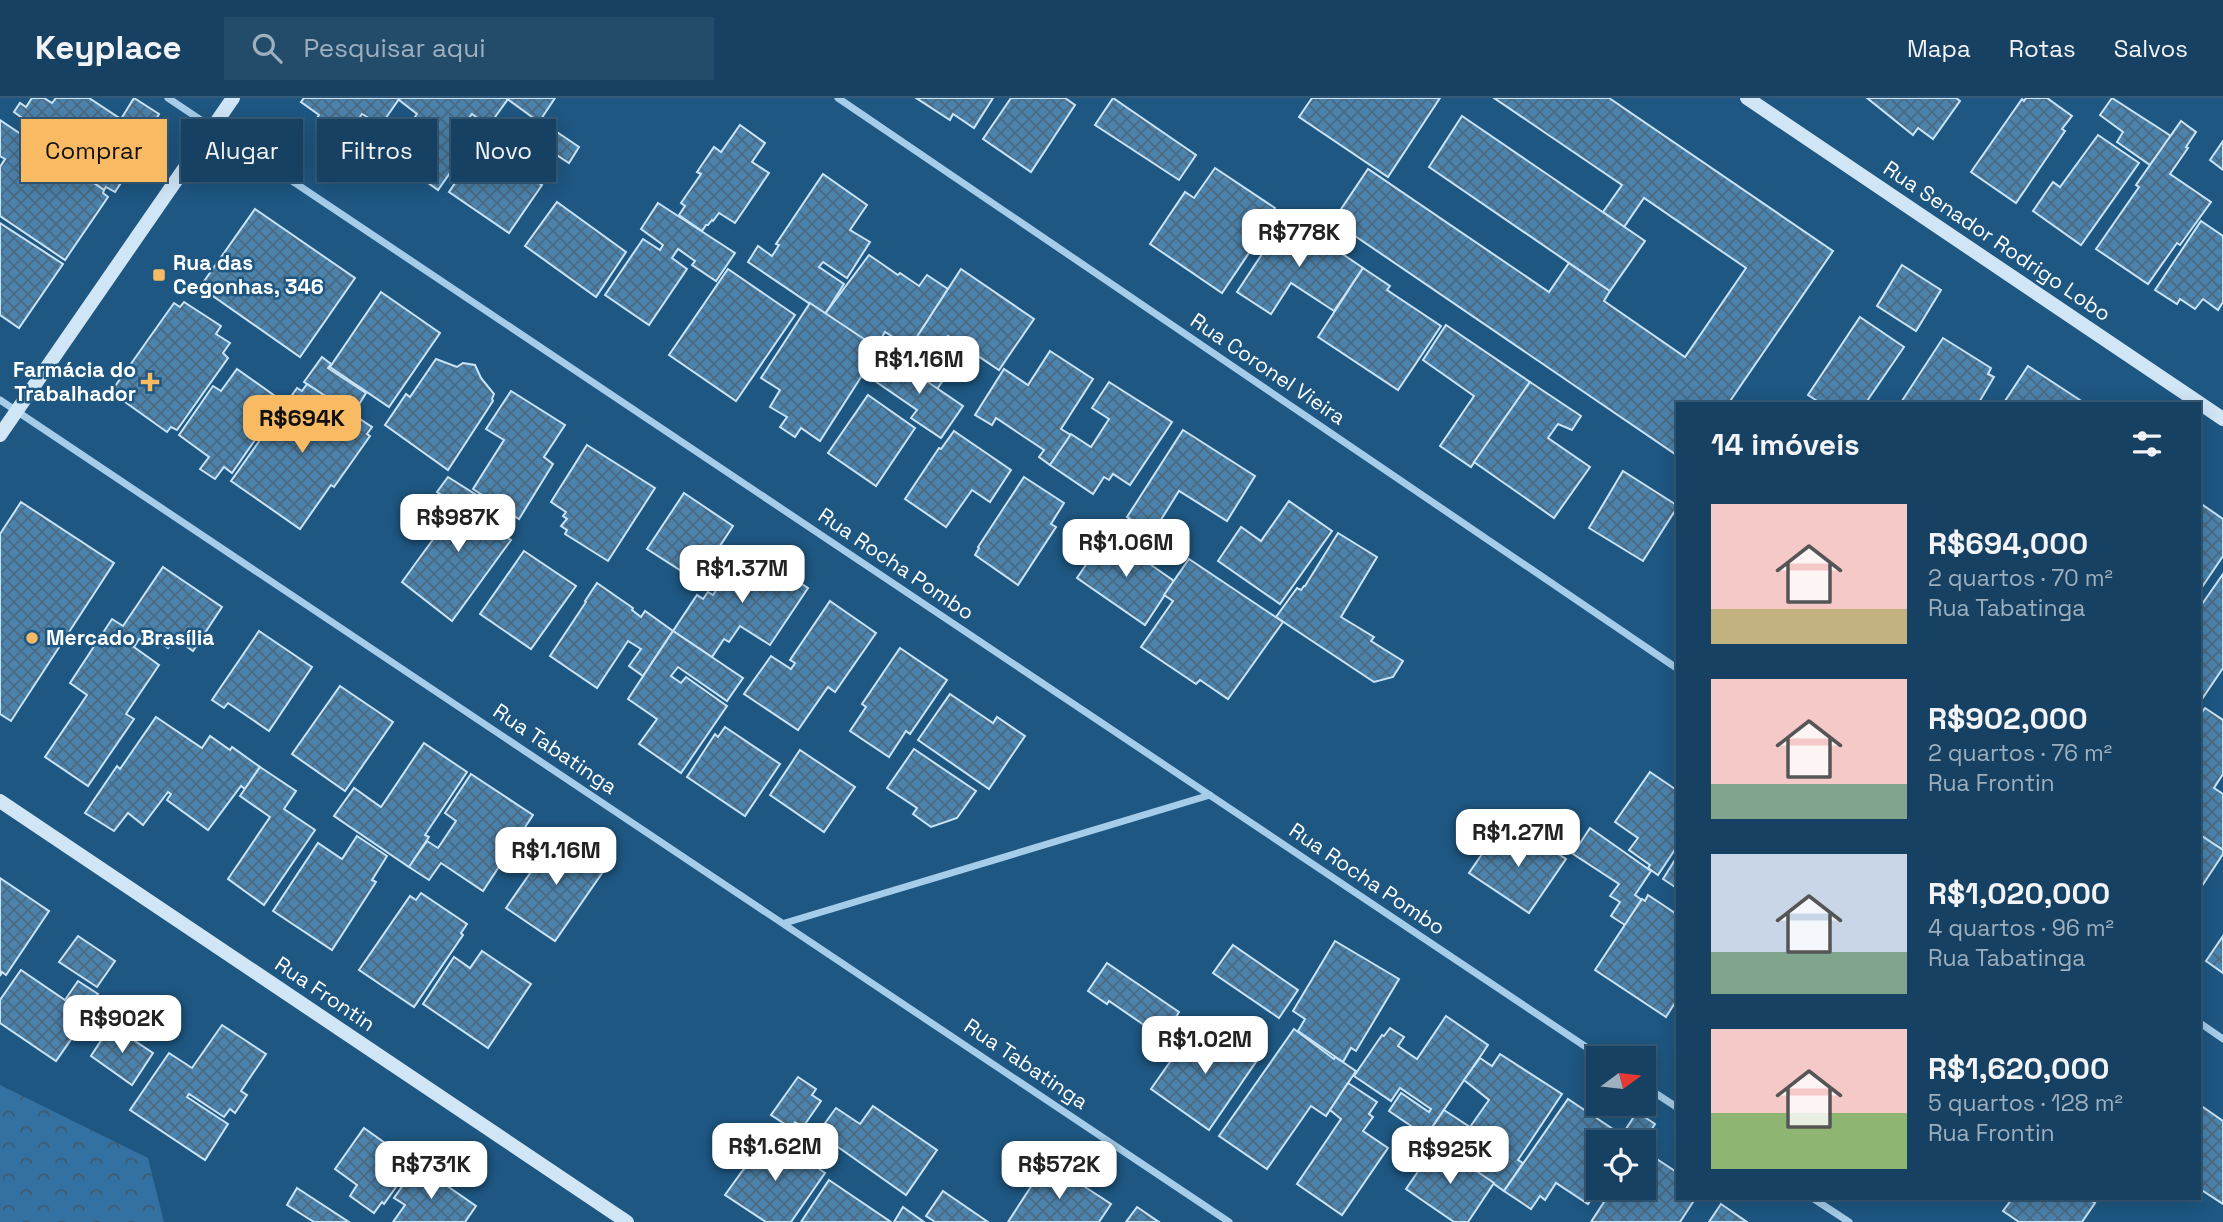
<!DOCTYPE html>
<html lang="pt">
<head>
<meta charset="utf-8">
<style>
  body { margin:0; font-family:"Space Grotesk",sans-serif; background:#234c6b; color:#f1f3f6; height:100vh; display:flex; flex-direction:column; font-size:26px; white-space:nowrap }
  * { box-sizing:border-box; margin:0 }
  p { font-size:23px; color:#9eafbe }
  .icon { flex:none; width:38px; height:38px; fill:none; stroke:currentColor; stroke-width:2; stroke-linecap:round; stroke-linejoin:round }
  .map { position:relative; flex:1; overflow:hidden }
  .panel { position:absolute; left:1676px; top:304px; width:525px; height:798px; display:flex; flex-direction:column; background:#164162; border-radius:0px; box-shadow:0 4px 18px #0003,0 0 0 2px #355a77 }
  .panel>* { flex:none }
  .guide { position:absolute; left:21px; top:21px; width:665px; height:63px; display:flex; gap:14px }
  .needle { width:46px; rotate:75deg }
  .controls { position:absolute; left:1586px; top:948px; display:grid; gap:14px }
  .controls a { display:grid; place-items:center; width:70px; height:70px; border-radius:0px; background:#164162; box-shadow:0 4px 18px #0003,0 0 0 2px #355a77; font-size:35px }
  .price { position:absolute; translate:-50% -60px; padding:0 16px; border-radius:14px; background:#fff; color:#222; font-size:23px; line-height:46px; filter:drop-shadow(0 2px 4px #0008) }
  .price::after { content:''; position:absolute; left:50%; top:42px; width:21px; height:16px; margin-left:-10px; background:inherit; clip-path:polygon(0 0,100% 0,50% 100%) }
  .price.current { background:#f8bb64; color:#111 }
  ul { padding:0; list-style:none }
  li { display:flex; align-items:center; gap:21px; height:175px; padding:0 35px }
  li span { display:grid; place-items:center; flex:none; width:196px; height:140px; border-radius:0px; color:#555 }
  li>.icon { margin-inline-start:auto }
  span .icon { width:84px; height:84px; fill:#fffc; stroke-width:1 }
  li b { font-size:30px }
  h2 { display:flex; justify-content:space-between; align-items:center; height:84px; padding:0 35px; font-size:30px }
  .tag { padding:0 24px; border-radius:0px; background:#164162; box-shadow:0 4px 18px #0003,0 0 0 2px #355a77; font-size:24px; line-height:63px }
  .tag.current { background:#f8bb64; color:#111 }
  header { display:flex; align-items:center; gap:42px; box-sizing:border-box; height:98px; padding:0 35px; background:#164162; border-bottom:2px solid #355a77 }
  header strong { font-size:33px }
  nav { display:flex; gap:38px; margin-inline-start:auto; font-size:24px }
  .search { width:490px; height:63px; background:#234c6b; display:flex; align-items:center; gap:18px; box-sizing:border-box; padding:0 24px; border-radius:0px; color:#9eafbe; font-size:26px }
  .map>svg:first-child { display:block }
  .forest { fill:url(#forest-crowns) }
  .building { fill:url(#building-cross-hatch); stroke:#c9e4f7; stroke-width:2 }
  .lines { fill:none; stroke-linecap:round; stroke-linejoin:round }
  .street { stroke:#a5cce9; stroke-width:7 }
  .secondary { stroke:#d0e6f7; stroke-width:14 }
  .poi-dot { fill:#f8bb64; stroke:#1e5782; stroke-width:2.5 }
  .labels { text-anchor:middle; stroke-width:5; stroke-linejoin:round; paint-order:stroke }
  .street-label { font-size:21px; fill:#fff; stroke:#1e5782 }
  .poi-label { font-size:21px; font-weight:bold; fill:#fff; stroke:#1e5782; text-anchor:start }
</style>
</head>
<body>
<header>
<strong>Keyplace</strong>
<div class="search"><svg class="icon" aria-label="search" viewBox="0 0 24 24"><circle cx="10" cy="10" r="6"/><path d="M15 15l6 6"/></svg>Pesquisar aqui</div>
<nav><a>Mapa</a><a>Rotas</a><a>Salvos</a></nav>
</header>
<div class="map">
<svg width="2223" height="1124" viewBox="0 0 2223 1124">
  <defs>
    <pattern id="forest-crowns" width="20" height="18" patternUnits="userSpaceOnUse" patternTransform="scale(1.75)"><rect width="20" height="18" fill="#3271a1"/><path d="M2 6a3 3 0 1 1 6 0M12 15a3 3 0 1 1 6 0" fill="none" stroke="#425b6e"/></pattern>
    <pattern id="building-cross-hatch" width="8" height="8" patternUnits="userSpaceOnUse" patternTransform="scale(1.75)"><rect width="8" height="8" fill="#4b83ad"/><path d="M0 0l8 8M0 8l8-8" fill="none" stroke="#4b6a81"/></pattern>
  </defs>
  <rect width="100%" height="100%" fill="#1e5782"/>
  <path class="forest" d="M0 987 148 1060 164 1124H0Z"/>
  <g class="building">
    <path d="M32 0H44L52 5 56 0H89L121 21 134 0 159 16 146 38 150 41 115 94 106 89 104 92 78 75 80 71 31 38 36 30 14 14 20 5 26 9Z"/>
    <path d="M304 0H398L399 1 381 27 362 16 347 37 338 30 336 33 317 20 319 17 301 4Z"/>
    <path d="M400 0H506L508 1 485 33 476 27 480 22 472 16 469 20 473 22 457 46 466 52 438 92 389 57 417 16 399 2Z"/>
    <path d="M506 0H555L539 24Z"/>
    <path d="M916 0H993L974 30 953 16 950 22Z"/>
    <path d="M1011 0H1065L1075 7 1031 74 983 41Z"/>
    <path d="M1113 0 1196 57 1179 82 1095 27Z"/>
    <path d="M1312 0H1440L1388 79 1299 19Z"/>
    <path d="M1494 0H1609L1833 153 1728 306H1678V358L1333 123 1368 71 1549 194 1569 165 1610 193 1604 203 1685 259 1746 170 1644 100 1624 129 1603 114 1622 87Z"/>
    <path d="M1867 0H1956L1960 3 1933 41 1918 30 1913 37Z"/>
    <path d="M2026 0H2047L2072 18 2062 31 2065 33 2016 105 1971 74 2022 1 2024 3Z"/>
    <path d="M2112 0 2171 38 2150 67 2117 44 2123 34 2100 17Z"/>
    <path d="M1462 18 1645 143 1610 193 1429 69Z"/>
    <path d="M0 22 104 92 103 95 108 99 65 162 0 118V69L5 61 0 58Z"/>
    <path d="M2181 23 2196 34 2186 49 2188 50 2170 76 2211 104 2180 147 2177 145 2148 186 2096 151 2139 89 2136 87Z"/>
    <path d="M740 27 765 45 752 64 769 75 735 125 719 115 713 123 712 122 708 127H706L702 133 679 117 685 108 681 105 701 76 697 74 714 49 721 54Z"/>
    <path d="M551 30 579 49 569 65 540 46Z"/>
    <path d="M2098 37 2139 65 2081 147 2033 113 2053 84 2060 89Z"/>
    <path d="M2223 43V72L2210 62Z"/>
    <path d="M494 53 542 87 509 135 449 94 468 66 478 73H481Z"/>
    <path d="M1215 70 1275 110 1255 141 1257 143 1222 195 1150 146 1185 94 1194 100Z"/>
    <path d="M823 76 867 107 850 132 870 144 847 180 823 164 819 169 844 186 825 216 748 164 758 148 772 158 779 147 776 146Z"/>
    <path d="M557 104 626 154 596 199 525 148Z"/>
    <path d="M658 105 735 155 716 183 692 167 695 163 678 151 672 160 687 171 649 227 605 197 643 141 660 152 663 147 641 131Z"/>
    <path d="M255 111 355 180 300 259 200 189Z"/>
    <path d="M1287 118 1363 170 1334 213 1291 185 1271 216 1237 194Z"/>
    <path d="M2201 123 2223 138V204L2218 212 2203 201 2195 211 2180 201 2177 206 2155 192Z"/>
    <path d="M0 125 63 166 19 230 0 217Z"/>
    <path d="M869 157 898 177 900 175 919 188 927 177 948 191 910 250 885 234 882 239 894 247 887 257 825 216Z"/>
    <path d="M1902 167 1941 192 1916 233 1877 208Z"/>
    <path d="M1363 170 1390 188 1387 192 1441 228 1398 292 1318 239Z"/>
    <path d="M728 171 795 217 736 303 669 257Z"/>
    <path d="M961 171 1034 221 999 272 948 238 939 251 934 247 923 263 946 278 937 291 900 265Z"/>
    <path d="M381 194 440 235 389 309 330 269Z"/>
    <path d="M184 204 221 228 216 236 230 245 223 255 228 260 177 332 171 329 167 334 111 294 174 205 180 209Z"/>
    <path d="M810 205 879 251 820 343 801 330 795 339 780 329 787 319 770 309 780 292 761 280Z"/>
    <path d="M1860 219 1904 249 1865 306H1822L1808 297Z"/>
    <path d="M1446 227 1530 284 1471 369 1440 348 1474 298 1423 262Z"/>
    <path d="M1943 240 1991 270 1988 276 1994 279 1978 306H1900Z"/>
    <path d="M1050 253 1093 281 1061 331 1071 337 1050 367 1039 359 1044 352 996 320 992 327 975 317 1004 271 1028 287Z"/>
    <path d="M888 257 963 308 941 340 911 320 917 312 872 281Z"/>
    <path d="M322 259 331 266 328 270 366 295 353 316 304 284Z"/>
    <path d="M436 261 457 269 463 265 475 267 481 280 494 296 492 301 493 303 448 372 385 327 406 296 410 299Z"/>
    <path d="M2028 268 2083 304 2082 306H2003Z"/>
    <path d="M237 271 282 303 232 375 224 369 215 381 200 371 209 359 179 337 213 288 221 293Z"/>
    <path d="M1109 284 1172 324 1130 387 1113 376 1109 382 1104 379 1093 396 1050 367 1071 336 1091 349 1109 321 1092 310Z"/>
    <path d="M1530 284 1581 318 1572 332 1558 326 1548 340 1590 369 1554 420 1474 364Z"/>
    <path d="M307 286 372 329 367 336 370 338 334 389 331 387 300 431 231 383 297 290 302 293Z"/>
    <path d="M511 293 565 327 544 359 553 366 519 421 473 391 504 342 486 331Z"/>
    <path d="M868 297 915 330 876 388 828 355Z"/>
    <path d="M1183 332 1255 378 1227 423 1179 393 1152 436 1127 419Z"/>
    <path d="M954 333 1011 372 990 404 972 392 946 429 905 401 939 350 941 351Z"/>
    <path d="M587 347 655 390 608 463 565 436 567 432 561 428 567 421 563 418 566 414 551 404Z"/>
    <path d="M1623 373 1678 408 1643 463 1589 430Z"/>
    <path d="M448 379 486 403 482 409 500 421 494 431 511 442 452 523 402 484 453 414 467 423 472 417 437 394Z"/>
    <path d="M1024 379 1064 405 1051 426 1056 429 1018 487 975 457 979 450 978 449Z"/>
    <path d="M684 395 733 428 697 483 647 451Z"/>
    <path d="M1289 403 1332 433 1280 506 1218 463 1241 429 1261 443Z"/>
    <path d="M21 404 114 465 11 623 0 616V436Z"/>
    <path d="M2200 405 2223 421V458L2200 492Z"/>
    <path d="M1338 435 1377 459 1341 519 1374 539 1371 543 1403 563 1393 579 1374 584 1276 519 1297 490 1301 492 1304 488H1305Z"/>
    <path d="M1107 436 1174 483 1145 527 1077 480Z"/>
    <path d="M745 449 808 490 770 547 740 528 729 544 724 541 712 559 673 533 697 497 703 501 708 494 713 497Z"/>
    <path d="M524 453 576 488 531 551 480 516Z"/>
    <path d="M1189 461 1283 524 1228 601 1200 582 1196 586 1141 549 1173 503 1164 497Z"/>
    <path d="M163 469 222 509 193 553 175 540 168 550 146 535 141 542 139 541 134 549 159 567 126 616 134 621 88 688 45 659 87 597 70 585 112 521 123 528Z"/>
    <path d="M2223 476V570L2200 604V509Z"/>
    <path d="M597 485 633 510 632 512 641 519 645 513 673 533 643 578 629 568 641 551 628 543 597 590 550 558 586 504 585 503Z"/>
    <path d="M830 503 876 535 835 594 828 589 798 632 744 596 771 558 791 571 795 565 790 562Z"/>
    <path d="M259 533 312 569 269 633 228 605 224 610 212 602Z"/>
    <path d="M673 533 743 580 727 603 678 569 671 578 681 585 686 579 727 608 681 675 639 646 657 621 628 601Z"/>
    <path d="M900 550 947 582 910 636 906 633 889 659 850 633 866 609 862 606Z"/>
    <path d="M340 588 393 624 345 693 292 656Z"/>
    <path d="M950 596 993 625 997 619 1025 638 989 691 918 642Z"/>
    <path d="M2205 610 2223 622V676L2214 690 2223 696V752L2200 737V617Z"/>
    <path d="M156 619 202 650 210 638 230 652 232 649 260 669 245 691 241 688 208 732 167 702 171 696 168 694 143 727 128 715 114 733 85 715 117 668 120 671Z"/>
    <path d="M725 629 780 666 745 718 687 679 715 636 718 639Z"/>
    <path d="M424 645 467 674 425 737 429 739 409 769 334 718 354 690 381 709Z"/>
    <path d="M914 651 976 693 957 720 931 729 913 716 917 710 887 690Z"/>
    <path d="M800 652 855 689 824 734 770 697Z"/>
    <path d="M260 669 296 693 284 711 315 732 264 807 228 781 270 719 240 698Z"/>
    <path d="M1650 674 1678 693V747L1658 777 1648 770 1650 767 1629 752 1638 740 1615 724Z"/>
    <path d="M471 676 533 717 483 793 441 765 429 782 409 769 427 743 438 750 456 723 445 715Z"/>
    <path d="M1590 730 1651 773 1635 797 1642 802 1625 827 1611 818 1620 804 1610 798 1619 786 1573 756Z"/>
    <path d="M1498 733 1522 749 1530 737 1566 761 1529 815 1469 775Z"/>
    <path d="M558 735 607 768 555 843 506 810Z"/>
    <path d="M2200 737 2223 752V756L2200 791Z"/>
    <path d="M357 738 387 758 372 782 376 784 332 852 273 813 318 745 342 761Z"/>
    <path d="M1678 757V791L1663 781Z"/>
    <path d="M0 780 49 813 6 877 2 874 0 878Z"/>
    <path d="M421 795 467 826 461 835 463 837 414 909 359 872 410 798 416 802Z"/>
    <path d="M1648 797 1678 817V900L1666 919 1595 872 1642 801 1645 803Z"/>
    <path d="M78 838 115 863 97 889 59 864Z"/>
    <path d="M2223 838V875L2206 863Z"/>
    <path d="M1335 843 1399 881 1356 953 1351 950 1343 964 1298 933 1305 921 1293 913Z"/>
    <path d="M1233 847 1298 892 1279 920 1213 875Z"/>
    <path d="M482 853 531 886 488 950 423 906 454 859 470 870Z"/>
    <path d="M1107 865 1179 914 1163 940 1109 903 1107 906 1088 893Z"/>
    <path d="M21 872 65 902 78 883 98 896 84 915 88 917 56 963 0 925V902Z"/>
    <path d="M1446 918 1488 947 1426 1038 1389 1013 1401 995 1429 1014 1431 1011 1400 990 1391 1003 1354 978 1382 937 1384 938 1390 930 1404 939 1398 948 1417 961Z"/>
    <path d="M111 927 153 955 132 987 91 958Z"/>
    <path d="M222 927 266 956 241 993 247 997 235 1015 230 1011 224 1019 189 996 187 999 228 1026 205 1062 130 1012 169 955 192 970Z"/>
    <path d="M1213 930 1258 961 1209 1032 1151 991 1191 934 1200 940 1201 938 1206 941Z"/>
    <path d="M1294 931 1334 961 1335 959 1356 973 1326 1018 1311 1008 1267 1071 1219 1038Z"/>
    <path d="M1500 956 1562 996 1518 1062 1523 1065 1504 1093 1426 1038 1444 1012 1470 1029 1489 1002 1464 982 1480 960 1492 968Z"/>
    <path d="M798 979 816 991 812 997 821 1003 803 1029 795 1024 791 1030 771 1017Z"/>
    <path d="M1348 985 1377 1004 1369 1016 1373 1019 1363 1033 1388 1050 1342 1117 1297 1086 1341 1021 1330 1012Z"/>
    <path d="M1568 1001 1622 1037 1637 1014 1655 1026 1643 1045H1598V1090L1588 1106 1556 1085 1545 1102 1540 1098 1531 1111 1504 1093Z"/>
    <path d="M2200 1007 2223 1023V1106L2200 1091Z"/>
    <path d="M873 1008 937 1052 906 1097 838 1049 832 1056 812 1043 836 1010 860 1026Z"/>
    <path d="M364 1030 413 1065 384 1106 382 1104 374 1115 350 1098 357 1087 335 1071Z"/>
    <path d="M769 1036 825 1075 791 1124H766L725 1097Z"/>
    <path d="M1437 1046 1494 1085 1468 1124H1454L1406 1091Z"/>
    <path d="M1643 1052 1678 1075V1101H1695L1680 1124H1591L1613 1090H1643Z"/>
    <path d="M1047 1064 1111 1106 1099 1124H1008Z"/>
    <path d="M417 1067 476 1108 465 1124H393L405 1107 394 1100Z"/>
    <path d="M829 1082 891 1124H801Z"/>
    <path d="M297 1090 349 1124H314L287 1107Z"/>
    <path d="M943 1093 988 1124H935L926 1118Z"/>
    <path d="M2012 1101H2088L2095 1105 2082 1124H2019L2003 1113Z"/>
    <path d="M1721 1106 1747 1124H1709Z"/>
    <path d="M903 1109 924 1124H894Z"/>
    <path d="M1137 1109 1159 1124H1126Z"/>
  </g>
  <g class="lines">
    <g class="street">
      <path d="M168 0 1604 961"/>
      <path d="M838 0 1678 571"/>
      <path d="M0 302 1229 1124"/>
      <path d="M785 825 1210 697"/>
      <path d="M2200 925 2223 941"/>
      <path d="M1643 987 1678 1010"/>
      <path d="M1814 1101 1849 1124"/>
    </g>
    <g class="secondary">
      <path d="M1747 0 2223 321"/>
      <path d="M0 337 233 0"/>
      <path d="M0 703 627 1124"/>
    </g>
  </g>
  <g class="poi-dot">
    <rect x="152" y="170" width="14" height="14" rx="3.5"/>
    <path d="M146.5 273.5h7v7h7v7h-7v7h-7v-7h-7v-7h7z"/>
    <circle cx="32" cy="540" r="7"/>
  </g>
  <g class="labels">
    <g class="street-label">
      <text transform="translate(1997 143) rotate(34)" y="7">Rua Senador Rodrigo Lobo</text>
      <text transform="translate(1268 271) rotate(34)" y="7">Rua Coronel Vieira</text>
      <text transform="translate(896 466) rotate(34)" y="7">Rua Rocha Pombo</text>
      <text transform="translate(555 651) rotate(34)" y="7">Rua Tabatinga</text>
      <text transform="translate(1367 781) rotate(34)" y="7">Rua Rocha Pombo</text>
      <text transform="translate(325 896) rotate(34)" y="7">Rua Frontin</text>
      <text transform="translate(1026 966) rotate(34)" y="7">Rua Tabatinga</text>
    </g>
    <g class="poi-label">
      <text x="173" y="172">Rua das<tspan x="173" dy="24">Cegonhas, 346</tspan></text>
      <text x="136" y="279" text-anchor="end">Farmácia do<tspan x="136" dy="24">Trabalhador</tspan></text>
      <text x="46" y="547">Mercado Brasília</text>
    </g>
  </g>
</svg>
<div class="controls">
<a><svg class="needle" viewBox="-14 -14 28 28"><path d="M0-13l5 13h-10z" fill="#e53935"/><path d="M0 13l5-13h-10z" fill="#9eafbe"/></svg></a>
<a><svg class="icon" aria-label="locate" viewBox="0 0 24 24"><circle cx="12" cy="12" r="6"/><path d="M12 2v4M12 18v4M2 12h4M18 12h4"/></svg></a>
</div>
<b class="price" style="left:1299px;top:171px">R$778K</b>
<b class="price" style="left:919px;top:298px">R$1.16M</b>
<b class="price current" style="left:302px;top:357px">R$694K</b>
<b class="price" style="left:458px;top:456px">R$987K</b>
<b class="price" style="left:1126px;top:481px">R$1.06M</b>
<b class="price" style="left:742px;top:507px">R$1.37M</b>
<b class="price" style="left:1518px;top:771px">R$1.27M</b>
<b class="price" style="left:556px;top:789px">R$1.16M</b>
<b class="price" style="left:122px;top:957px">R$902K</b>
<b class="price" style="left:1205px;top:978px">R$1.02M</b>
<b class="price" style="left:775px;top:1085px">R$1.62M</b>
<b class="price" style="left:1450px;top:1088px">R$925K</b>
<b class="price" style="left:431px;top:1103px">R$731K</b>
<b class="price" style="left:1059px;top:1103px">R$572K</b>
<div class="guide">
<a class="tag current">Comprar</a>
<a class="tag">Alugar</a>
<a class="tag">Filtros</a>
<a class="tag">Novo</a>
</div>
<section class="panel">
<h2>14 imóveis<svg class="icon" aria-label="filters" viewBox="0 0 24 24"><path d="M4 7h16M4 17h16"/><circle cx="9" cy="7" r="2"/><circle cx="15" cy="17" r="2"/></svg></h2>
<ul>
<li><span style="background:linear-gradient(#f6c9c9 75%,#c2b280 0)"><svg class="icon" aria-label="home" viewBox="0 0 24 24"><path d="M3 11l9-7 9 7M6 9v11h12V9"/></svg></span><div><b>R$694,000</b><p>2 quartos · 70 m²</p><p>Rua Tabatinga</p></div></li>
<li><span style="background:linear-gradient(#f6c9c9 75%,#7fa58c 0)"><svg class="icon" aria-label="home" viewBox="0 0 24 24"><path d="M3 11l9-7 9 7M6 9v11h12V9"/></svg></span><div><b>R$902,000</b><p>2 quartos · 76 m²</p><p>Rua Frontin</p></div></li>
<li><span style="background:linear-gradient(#c9d6e8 70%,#7fa58c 0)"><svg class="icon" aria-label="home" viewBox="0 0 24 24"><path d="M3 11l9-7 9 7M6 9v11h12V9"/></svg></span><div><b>R$1,020,000</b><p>4 quartos · 96 m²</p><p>Rua Tabatinga</p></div></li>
<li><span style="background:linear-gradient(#f6c9c9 60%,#8fb573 0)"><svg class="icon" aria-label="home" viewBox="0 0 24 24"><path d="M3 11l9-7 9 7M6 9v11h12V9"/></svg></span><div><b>R$1,620,000</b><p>5 quartos · 128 m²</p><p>Rua Frontin</p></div></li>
</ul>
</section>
</div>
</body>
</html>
